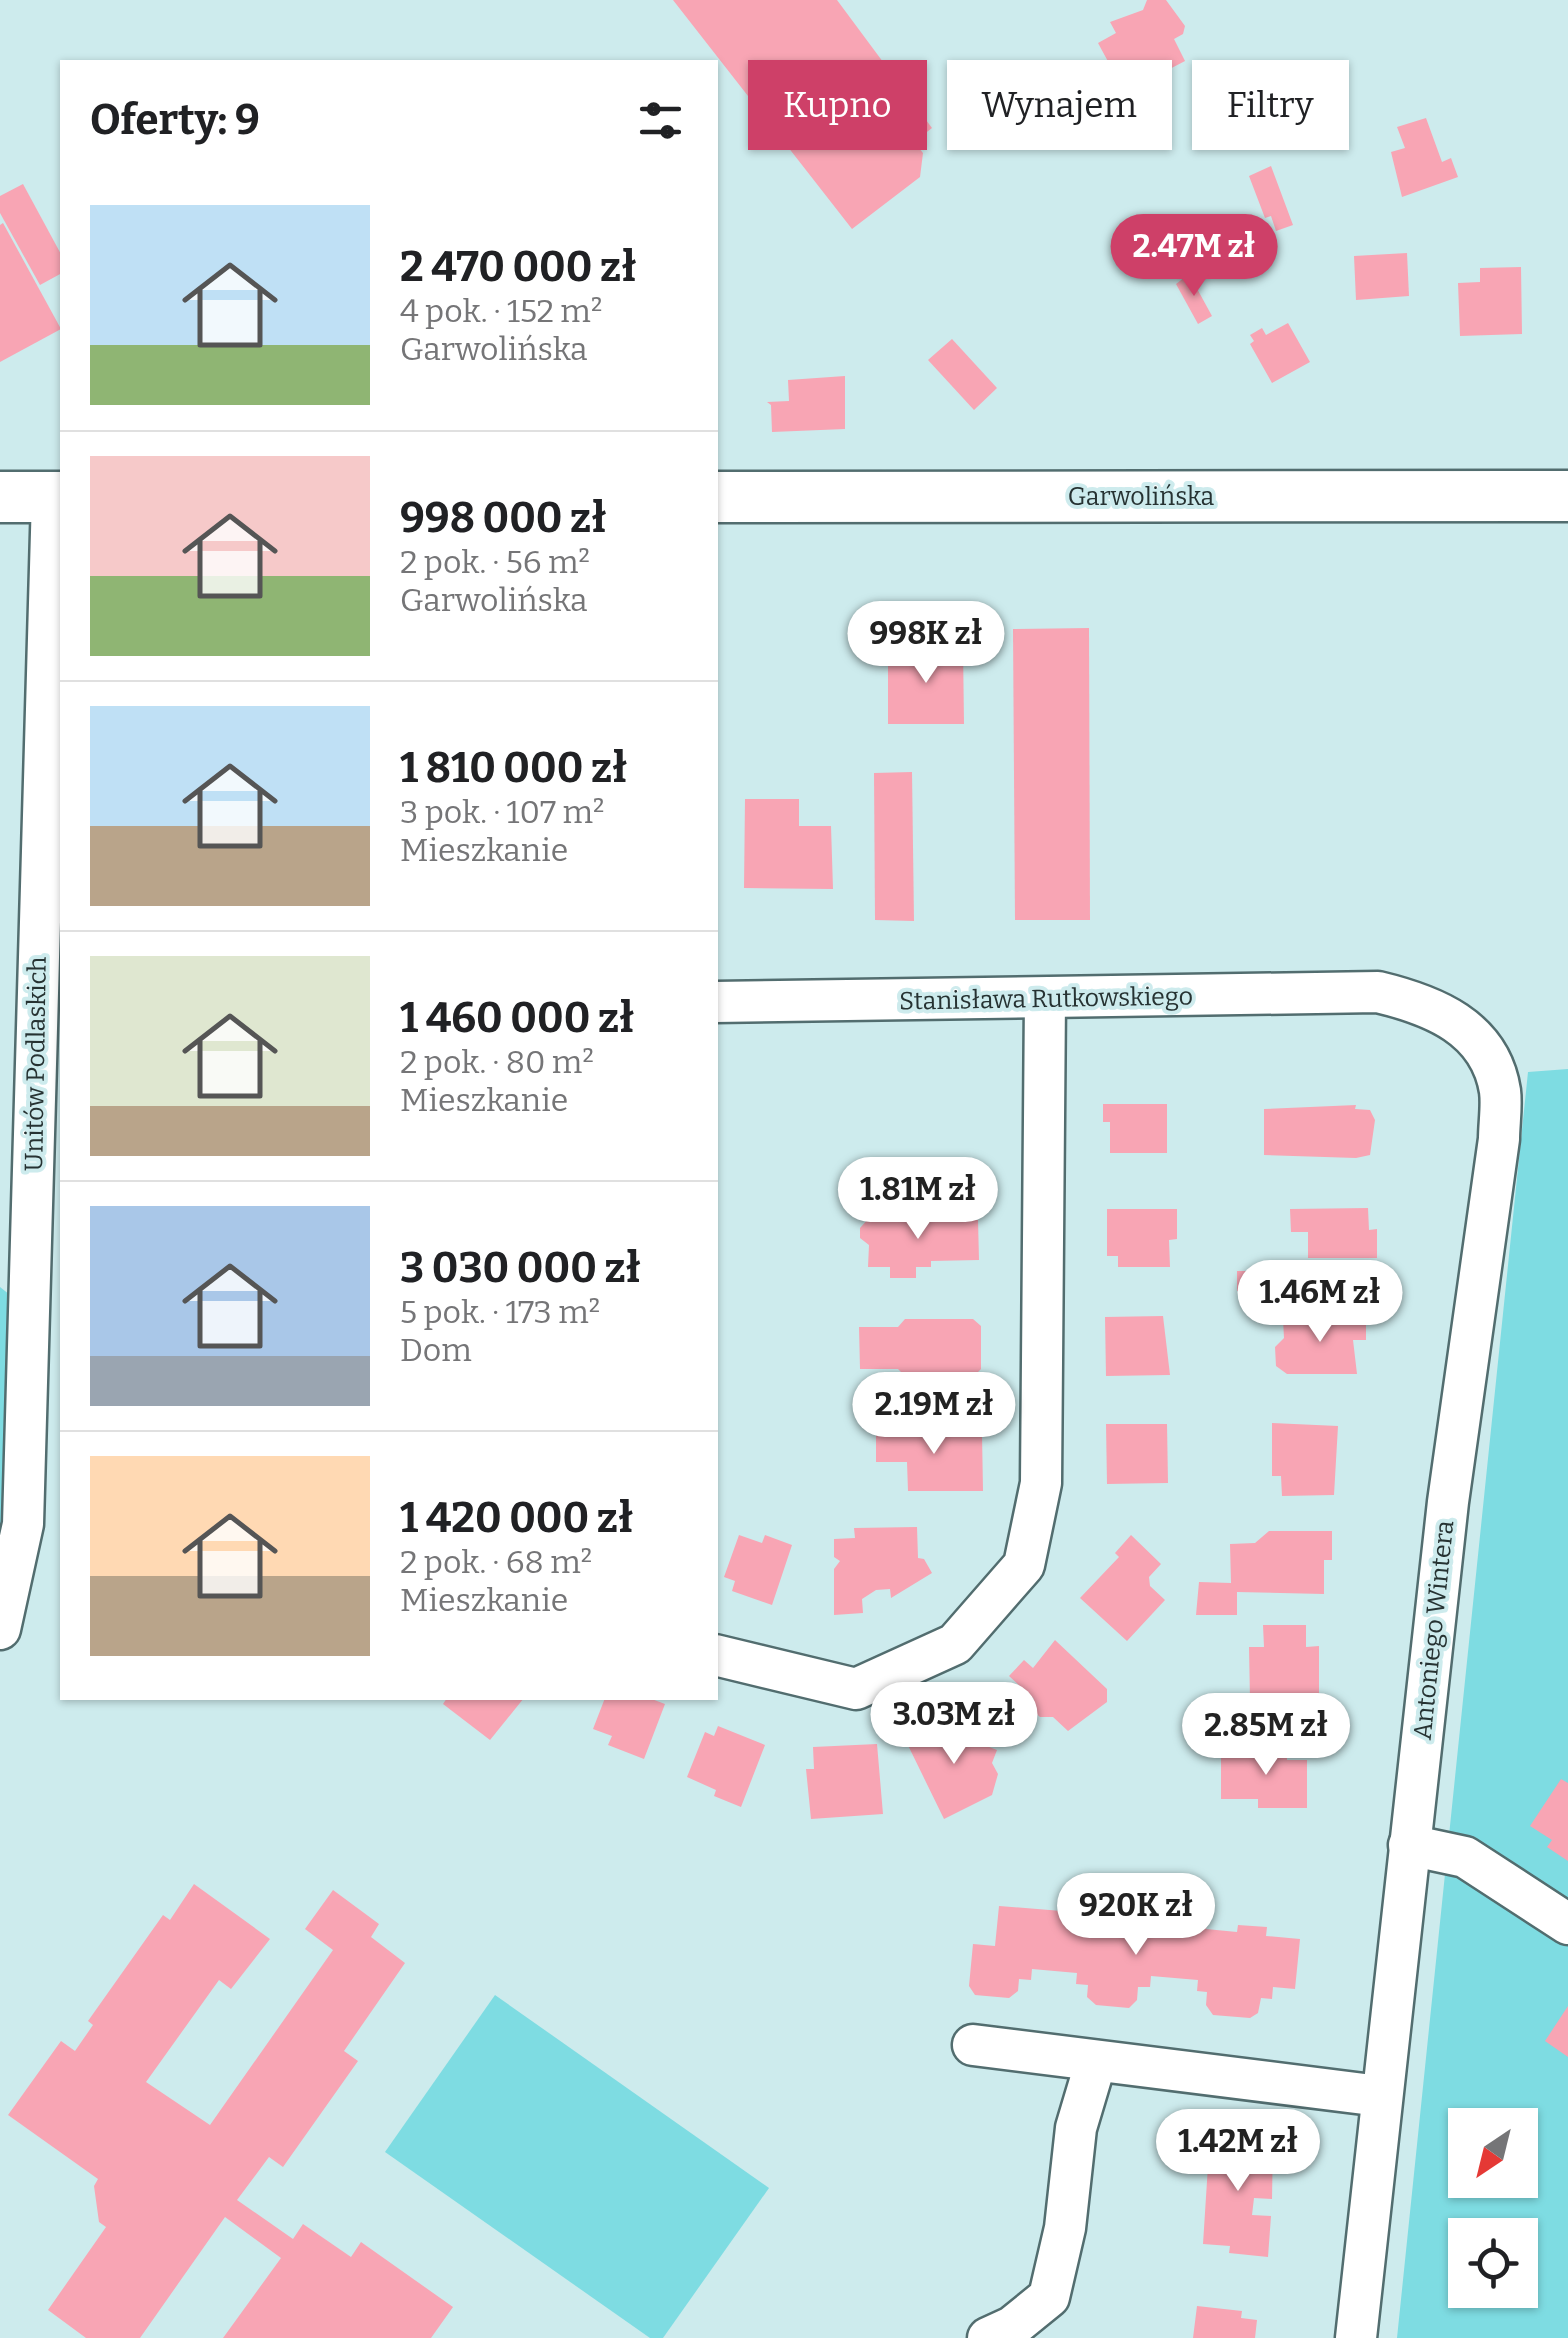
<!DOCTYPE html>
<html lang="pl">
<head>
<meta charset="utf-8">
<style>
  body { margin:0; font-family:Bitter,serif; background:#f2f2f2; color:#202124; height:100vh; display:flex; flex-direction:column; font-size:38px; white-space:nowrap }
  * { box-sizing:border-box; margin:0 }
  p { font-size:32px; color:#757577 }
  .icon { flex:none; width:55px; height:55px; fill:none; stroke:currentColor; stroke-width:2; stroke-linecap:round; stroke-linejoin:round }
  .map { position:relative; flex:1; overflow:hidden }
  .sheet { position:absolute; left:60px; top:60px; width:658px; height:1640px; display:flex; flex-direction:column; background:#fff; border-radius:0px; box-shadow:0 2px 8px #0004 }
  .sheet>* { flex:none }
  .hud { position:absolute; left:748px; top:60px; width:670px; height:90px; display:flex; gap:20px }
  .needle { width:65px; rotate:215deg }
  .controls { position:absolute; left:1448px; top:2108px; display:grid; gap:20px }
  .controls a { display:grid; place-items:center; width:90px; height:90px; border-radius:0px; background:#fff; box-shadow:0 2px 8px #0004; font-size:50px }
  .price { position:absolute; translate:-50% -85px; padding:0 22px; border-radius:35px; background:#fff; color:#222; font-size:32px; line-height:65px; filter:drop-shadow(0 2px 5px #0008) }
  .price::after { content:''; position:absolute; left:50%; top:60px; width:30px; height:22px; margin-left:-15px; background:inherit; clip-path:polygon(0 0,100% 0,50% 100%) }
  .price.on { background:#ce4068; color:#fff }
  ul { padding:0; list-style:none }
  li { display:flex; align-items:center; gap:30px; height:250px; padding:0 30px }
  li+li { border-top:2px solid #e0e0e0 }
  li span { display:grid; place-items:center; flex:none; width:280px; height:200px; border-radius:0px; color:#555 }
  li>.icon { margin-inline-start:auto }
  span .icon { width:120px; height:120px; fill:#fffc; stroke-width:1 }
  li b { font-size:42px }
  h2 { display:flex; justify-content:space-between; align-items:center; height:120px; padding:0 30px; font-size:42px }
  .tag { padding:0 35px; border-radius:0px; background:#fff; box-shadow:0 2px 8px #0004; font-size:35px; line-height:90px }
  .tag.on { background:#ce4068; color:#fff }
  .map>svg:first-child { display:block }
  .green { fill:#7edce2; fill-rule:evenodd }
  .building { fill:#f8a5b4 }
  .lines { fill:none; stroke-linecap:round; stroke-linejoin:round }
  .minor-casing { stroke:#526d6f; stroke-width:45 }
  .major-casing { stroke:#526d6f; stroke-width:55 }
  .minor { stroke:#fff; stroke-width:40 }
  .major { stroke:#fff; stroke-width:50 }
  .labels { text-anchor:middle; stroke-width:8; stroke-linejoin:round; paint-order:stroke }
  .street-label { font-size:25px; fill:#263232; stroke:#cdebed }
</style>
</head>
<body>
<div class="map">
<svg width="1568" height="2338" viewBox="0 0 1568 2338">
  <rect width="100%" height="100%" fill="#cdebed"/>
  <g class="green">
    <path d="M1568 1069V2338H1397L1528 1072ZM1465 2125H1520V2180H1465ZM1465 2235H1520V2290H1465Z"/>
    <path d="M0 1287 10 1295 6 1502 0 1552Z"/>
    <path d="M495 1995 769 2188 663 2338H650L385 2152Z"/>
  </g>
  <g class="building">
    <path d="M673 0H837L932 128 914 142 923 153 920 177 852 229Z"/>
    <path d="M1147 0H1166L1185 26 1183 34 1174 39 1185 61 1143 83 1136 68 1117 78 1098 43 1116 33 1110 22 1143 10Z"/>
    <path d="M1426 118 1442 162 1451 158 1458 177 1402 197 1391 152 1405 148 1397 127Z"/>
    <path d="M1271 166 1293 225 1276 231 1271 216 1265 218 1249 176Z"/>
    <path d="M23 184 62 256V273L40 285 0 213V196Z"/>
    <path d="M3 223 61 329 0 362V225Z"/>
    <path d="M1194 225 1220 271 1199 283 1174 236Z"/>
    <path d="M1407 253 1409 296 1356 300 1354 256Z"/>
    <path d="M1521 267 1522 334 1460 336 1458 283 1480 282V268Z"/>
    <path d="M1189 274 1212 316 1198 324 1176 284Z"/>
    <path d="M1288 323 1310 362 1272 383 1250 344 1254 341 1250 335 1262 328 1266 335Z"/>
    <path d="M952 339 997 388 974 410 928 360Z"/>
    <path d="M845 376V429L772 432 771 405 767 402 789 401 788 380Z"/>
    <path d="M1089 628 1090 920H1015L1013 629Z"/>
    <path d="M888 648H963L964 724H888Z"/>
    <path d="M912 772 914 921 875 920 874 773Z"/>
    <path d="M745 799H799V826H831L833 889 744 888Z"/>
    <path d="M1103 1104H1167V1153H1110V1122H1103Z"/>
    <path d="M1356 1105 1355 1109 1370 1110 1375 1120 1370 1155 1356 1158 1264 1155V1109Z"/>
    <path d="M1368 1208 1369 1230 1377 1229V1258H1308V1232H1291L1290 1209Z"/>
    <path d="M1107 1209H1177V1239L1169 1240 1170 1267H1118V1256H1107Z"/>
    <path d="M890 1211H930L931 1220H978L979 1260 931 1261V1267H916V1278H890V1267H868L869 1245 860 1238V1228L869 1218H890Z"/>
    <rect x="1237" y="1271" width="34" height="20"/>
    <path d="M1332 1310V1318H1366V1340H1353L1357 1374H1287L1276 1366 1275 1347 1284 1338 1283 1319H1303L1314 1311Z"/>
    <path d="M1163 1316 1170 1375 1106 1376 1105 1317Z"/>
    <path d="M905 1319H973L981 1326V1369L974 1376 906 1377 898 1369H860L859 1327H898Z"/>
    <path d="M1272 1423 1338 1426 1334 1495 1282 1496 1281 1476H1272Z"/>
    <path d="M909 1424V1433H929V1425H947V1433H982L983 1491H908L907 1462H876V1425Z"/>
    <path d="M1106 1424H1167L1168 1483 1107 1484Z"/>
    <path d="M917 1527 918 1558 924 1559 932 1573 891 1598 890 1589 876 1590 862 1599 863 1613 834 1615V1569L840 1561 834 1557V1539L855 1538 854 1528Z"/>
    <path d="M1269 1531H1332V1560H1324V1594L1237 1592V1615H1196L1199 1582 1231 1583 1230 1544 1255 1543Z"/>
    <path d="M739 1535 762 1543 765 1535 792 1545 772 1605 732 1591 735 1581 724 1577Z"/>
    <path d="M1131 1535 1161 1564 1149 1577 1150 1586 1165 1600 1127 1641 1080 1598 1119 1557 1115 1553Z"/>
    <path d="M1263 1625H1306V1647L1319 1646V1700H1250L1249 1647H1264Z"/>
    <path d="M1055 1640 1107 1689V1702L1068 1731 1053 1717H1040L1027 1705 1034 1699 1009 1676 1024 1660 1033 1668Z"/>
    <path d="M447 1698H524L490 1740 443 1704Z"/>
    <path d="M605 1698H649L665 1704 644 1759 608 1745 612 1736 593 1729Z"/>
    <path d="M925 1724 930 1734 949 1724 955 1736 966 1730 978 1733 984 1745 997 1750 992 1763 998 1774 992 1795 944 1819 903 1735Z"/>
    <path d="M718 1726 765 1745 741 1807 714 1796 716 1790 687 1777 705 1732 714 1736Z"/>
    <path d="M877 1744 883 1814 811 1819 806 1769H814L813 1747Z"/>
    <path d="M1245 1747H1287V1760H1307V1808H1258V1799H1221V1758H1245Z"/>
    <path d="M1561 1779 1568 1783V1861L1547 1847 1552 1840 1530 1826Z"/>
    <path d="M194 1884 270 1939 231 1989 219 1980 146 2082 210 2125 333 1950 305 1929 333 1890 379 1924 371 1937 405 1963 344 2051 358 2061 283 2167 269 2157 237 2200 293 2239 303 2224 351 2257 361 2242 453 2307 431 2338H223L281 2258 225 2217 140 2338H86L48 2310 106 2227 99 2222 94 2186 98 2179 8 2115 61 2041 75 2051 93 2025 88 2021 163 1915 170 1920Z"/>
    <path d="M999 1906 1086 1913 1085 1923 1117 1925 1118 1916 1139 1918 1144 1927 1153 1928 1160 1920 1180 1919 1207 1922 1206 1929 1237 1932 1238 1925 1267 1927 1266 1936 1300 1939 1295 1989 1273 1987 1272 1999 1261 1998 1258 2013 1250 2018 1213 2015 1206 2005 1207 1992 1197 1991 1198 1980 1151 1976 1150 1987H1138L1137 2000 1129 2008 1096 2005 1087 1997 1088 1985 1076 1984 1077 1973 1032 1969 1031 1980 1019 1979 1018 1991 1009 1998 975 1995 969 1986 973 1944 995 1946Z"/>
    <path d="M1568 2006V2057L1545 2041Z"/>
    <path d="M1210 2134 1273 2139 1272 2199 1254 2198 1252 2215 1271 2216 1268 2257 1229 2253 1230 2246 1203 2244Z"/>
    <path d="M1197 2306 1242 2311 1241 2318 1257 2320 1255 2338H1193Z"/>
  </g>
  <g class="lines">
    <defs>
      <g id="minor">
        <path d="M715 1002 1378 992C1432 1005 1490 1027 1500 1091 1502 1106 1499 1124 1499 1139L1448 1502 1356 2338"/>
        <path d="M0 1629 23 1524 52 497"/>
        <path d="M715 1655 856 1689 955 1644 1024 1565 1041 1483 1045 998"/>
        <path d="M1409 1845 1465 1857 1568 1924"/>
        <path d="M973 2045 1380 2096"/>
        <path d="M988 2338 1012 2327 1049 2297 1065 2228 1076 2128 1096 2061"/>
      </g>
      <g id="major">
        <path d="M0 497H62"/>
        <path d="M715 497 1568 496"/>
      </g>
    </defs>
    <use href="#minor" class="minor-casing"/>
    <use href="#major" class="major-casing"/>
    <use href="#minor" class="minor"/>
    <use href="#major" class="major"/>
  </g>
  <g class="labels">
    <g class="street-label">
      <text x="1141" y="505">Garwolińska</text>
      <text transform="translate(1046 998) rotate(-1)" y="9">Stanisława Rutkowskiego</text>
      <text transform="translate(35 1064) rotate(-89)" y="9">Unitów Podlaskich</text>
      <text transform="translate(1433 1630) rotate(-84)" y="9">Antoniego Wintera</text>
    </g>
  </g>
</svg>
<div class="controls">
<a><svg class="needle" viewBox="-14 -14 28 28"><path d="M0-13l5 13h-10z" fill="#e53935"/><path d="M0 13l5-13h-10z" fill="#757577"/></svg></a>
<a><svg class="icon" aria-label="locate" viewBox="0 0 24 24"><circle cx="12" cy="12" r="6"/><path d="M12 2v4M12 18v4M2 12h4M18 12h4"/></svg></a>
</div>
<b class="price on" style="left:1194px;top:299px">2.47M zł</b>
<b class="price" style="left:926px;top:686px">998K zł</b>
<b class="price" style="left:918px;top:1242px">1.81M zł</b>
<b class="price" style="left:1320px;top:1345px">1.46M zł</b>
<b class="price" style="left:934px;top:1457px">2.19M zł</b>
<b class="price" style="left:954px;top:1767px">3.03M zł</b>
<b class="price" style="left:1266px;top:1778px">2.85M zł</b>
<b class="price" style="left:1136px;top:1958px">920K zł</b>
<b class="price" style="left:1238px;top:2194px">1.42M zł</b>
<div class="hud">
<a class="tag on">Kupno</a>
<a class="tag">Wynajem</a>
<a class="tag">Filtry</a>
</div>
<section class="sheet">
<h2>Oferty: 9<svg class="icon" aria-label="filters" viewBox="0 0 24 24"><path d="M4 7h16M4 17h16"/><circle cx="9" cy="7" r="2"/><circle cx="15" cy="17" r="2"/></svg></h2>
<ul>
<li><span style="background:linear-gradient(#bfe0f5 70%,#8fb573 0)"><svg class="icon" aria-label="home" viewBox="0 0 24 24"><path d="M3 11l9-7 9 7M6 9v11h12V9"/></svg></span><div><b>2 470 000 zł</b><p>4 pok. · 152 m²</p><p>Garwolińska</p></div></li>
<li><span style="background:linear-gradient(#f6c9c9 60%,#8fb573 0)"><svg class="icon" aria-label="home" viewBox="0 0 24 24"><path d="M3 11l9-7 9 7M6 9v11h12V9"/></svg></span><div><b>998 000 zł</b><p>2 pok. · 56 m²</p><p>Garwolińska</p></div></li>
<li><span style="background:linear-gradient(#bfe0f5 60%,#b9a48a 0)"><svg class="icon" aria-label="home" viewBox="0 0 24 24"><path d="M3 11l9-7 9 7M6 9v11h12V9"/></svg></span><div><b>1 810 000 zł</b><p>3 pok. · 107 m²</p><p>Mieszkanie</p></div></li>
<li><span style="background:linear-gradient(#dfe7d0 75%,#b9a48a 0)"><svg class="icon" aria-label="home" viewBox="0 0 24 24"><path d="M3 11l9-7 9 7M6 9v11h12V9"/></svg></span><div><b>1 460 000 zł</b><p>2 pok. · 80 m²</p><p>Mieszkanie</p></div></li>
<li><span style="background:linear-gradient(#a9c7e8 75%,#9aa5b1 0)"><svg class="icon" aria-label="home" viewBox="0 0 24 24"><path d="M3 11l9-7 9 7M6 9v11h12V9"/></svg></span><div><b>3 030 000 zł</b><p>5 pok. · 173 m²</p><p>Dom</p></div></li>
<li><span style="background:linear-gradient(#ffd9b3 60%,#b9a48a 0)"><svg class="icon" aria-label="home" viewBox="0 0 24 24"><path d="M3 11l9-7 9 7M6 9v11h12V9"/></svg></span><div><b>1 420 000 zł</b><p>2 pok. · 68 m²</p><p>Mieszkanie</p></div></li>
</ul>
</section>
</div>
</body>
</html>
